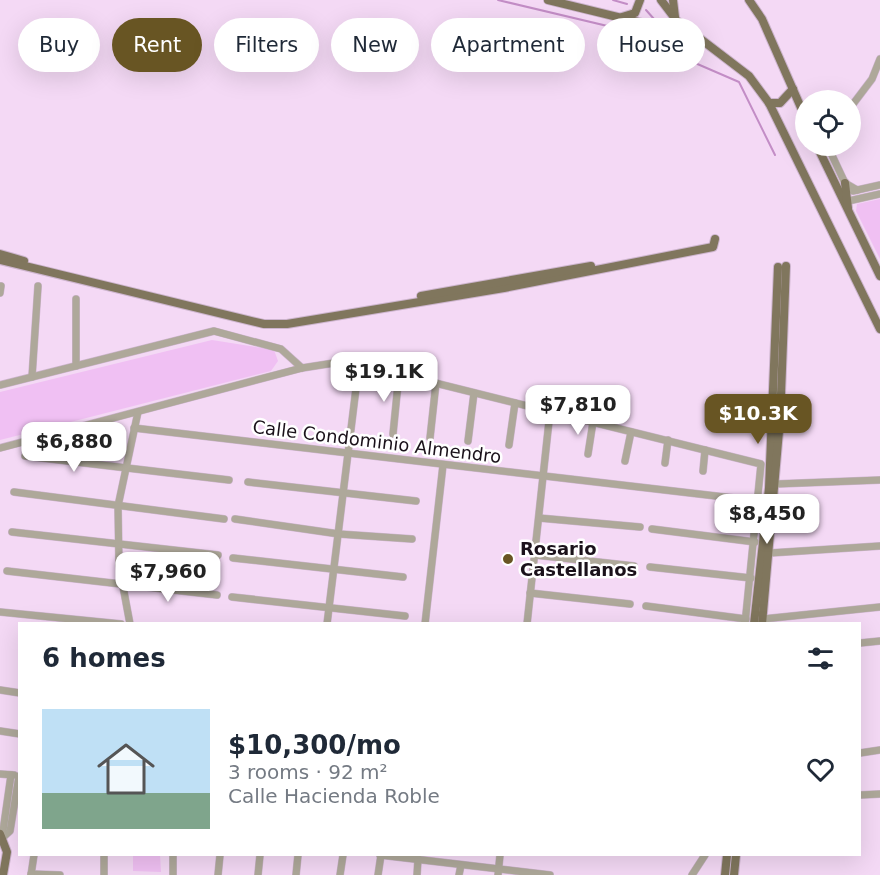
<!DOCTYPE html>
<html lang="en">
<head>
<meta charset="utf-8">
<style>
  body { margin:0; font-family:"DejaVu Sans",sans-serif; background:#f2f2f3; color:#1f2937; height:100vh; display:flex; flex-direction:column; font-size:22px; white-space:nowrap }
  * { box-sizing:border-box; margin:0 }
  p { font-size:20px; color:#747a83 }
  .icon { flex:none; width:33px; height:33px; fill:none; stroke:currentColor; stroke-width:2; stroke-linecap:round; stroke-linejoin:round }
  .map { position:relative; flex:1; overflow:hidden }
  .panel { position:absolute; left:18px; top:622px; width:843px; height:234px; display:flex; flex-direction:column; background:#fff; border-radius:0px; box-shadow:0 6px 24px #0002 }
  .panel>* { flex:none }
  .top-card { position:absolute; left:18px; top:18px; width:844px; height:54px; display:flex; gap:12px }
  .buttons { position:absolute; left:795px; top:90px; display:grid; gap:12px }
  .buttons a { display:grid; place-items:center; width:66px; height:66px; border-radius:50%; background:#fff; box-shadow:0 6px 24px #0002; font-size:30px }
  .price { position:absolute; translate:-50% -51px; padding:0 14px; border-radius:12px; background:#fff; color:#222; font-size:20px; line-height:39px; filter:drop-shadow(0 2px 3px #0008) }
  .price::after { content:''; position:absolute; left:50%; top:36px; width:18px; height:14px; margin-left:-9px; background:inherit; clip-path:polygon(0 0,100% 0,50% 100%) }
  .price.selected { background:#685523; color:#fff }
  ul { padding:0; list-style:none }
  li { display:flex; align-items:center; gap:18px; height:150px; padding:0 24px }
  li+li { border-top:2px solid #e0e1e3 }
  li span { display:grid; place-items:center; flex:none; width:168px; height:120px; border-radius:0px; color:#555 }
  li>.icon { margin-inline-start:auto }
  span .icon { width:72px; height:72px; fill:#fffc; stroke-width:1 }
  li b { font-size:26px }
  h2 { display:flex; justify-content:space-between; align-items:center; height:72px; padding:0 24px; font-size:26px }
  .chip { padding:0 21px; border-radius:27px; background:#fff; box-shadow:0 6px 24px #0002; font-size:21px; line-height:54px }
  .chip.selected { background:#685523; color:#fff }
  .map>svg:first-child { display:block }
  .green { fill:#f0c0f3 }
  .lines { fill:none; stroke-linecap:round; stroke-linejoin:round }
  .stream { stroke:#c38dc6; stroke-width:2 }
  .minor-casing { stroke:#cdb5ce; stroke-width:8 }
  .major-casing { stroke:#cdb5ce; stroke-width:10 }
  .minor { stroke:#aea89a; stroke-width:7 }
  .major { stroke:#80765d; stroke-width:8 }
  .poi-dot { fill:#685523; stroke:#fff; stroke-width:2 }
  .labels { text-anchor:middle; stroke-width:5; stroke-linejoin:round; paint-order:stroke }
  .street-label { font-size:18px; fill:#1a111a; stroke:#fff }
  .poi-label { font-size:18px; font-weight:bold; fill:#1a111a; stroke:#fff; text-anchor:start }
</style>
</head>
<body>
<div class="map">
<svg width="880" height="875" viewBox="0 0 880 875">
  <rect width="100%" height="100%" fill="#f4d9f5"/>
  <g class="green">
    <path d="M880 199V259L856 211 857 204Z"/>
    <path d="M212 340 274 350 278 361 271 371 0 440V392Z"/>
    <path d="M133 855H160L161 872 133 871Z"/>
  </g>
  <g class="lines">
    <g class="stream">
      <path d="M498 0 658 38 665 50 739 82 775 155"/>
      <path d="M613 0 627 4"/>
      <path d="M646 10 654 19 666 21"/>
    </g>
    <defs>
      <g id="minor">
        <path d="M850 108 872 79 880 59"/>
        <path d="M831 146 829 149 845 183 857 190"/>
        <path d="M853 191 880 185"/>
        <path d="M844 202 880 194"/>
        <path d="M0 293 1 286"/>
        <path d="M76 299V366"/>
        <path d="M32 377 38 286"/>
        <path d="M0 385 214 331 281 349 302 368"/>
        <path d="M134 428 759 501"/>
        <path d="M393 434 399 374"/>
        <path d="M430 438 436 383"/>
        <path d="M468 441 474 393"/>
        <path d="M509 445 515 403"/>
        <path d="M0 448 302 368 334 363 359 364 761 464 745 624"/>
        <path d="M588 454 593 422"/>
        <path d="M25 456 229 480"/>
        <path d="M625 461 631 432"/>
        <path d="M665 463 668 440"/>
        <path d="M703 471 705 450"/>
        <path d="M248 482 416 501"/>
        <path d="M776 484 880 480"/>
        <path d="M14 492 224 519"/>
        <path d="M539 518 640 527"/>
        <path d="M235 519 339 534 412 539"/>
        <path d="M652 529 755 542"/>
        <path d="M12 532 218 555"/>
        <path d="M770 553 880 546"/>
        <path d="M535 555 634 566"/>
        <path d="M233 558 403 577"/>
        <path d="M650 567 751 578"/>
        <path d="M7 571 217 595"/>
        <path d="M530 593 630 604"/>
        <path d="M232 597 405 616"/>
        <path d="M646 606 746 619"/>
        <path d="M0 612 121 624"/>
        <path d="M763 619 880 607"/>
        <path d="M130 624 119 565 118 506 138 412"/>
        <path d="M327 624 359 364"/>
        <path d="M425 624 443 465"/>
        <path d="M527 624 550 412"/>
        <path d="M860 643 880 641"/>
        <path d="M0 690 20 693"/>
        <path d="M0 731 20 734"/>
        <path d="M860 753 880 750"/>
        <path d="M0 774 14 775"/>
        <path d="M860 795 880 794"/>
        <path d="M2 838 11 775"/>
        <path d="M0 840 10 831 19 776"/>
        <path d="M380 855 550 875"/>
        <path d="M31 874 60 875"/>
        <path d="M31 875 34 855"/>
        <path d="M104 875V855"/>
        <path d="M173 875V855"/>
        <path d="M218 875 220 855"/>
        <path d="M258 875 260 855"/>
        <path d="M296 875 298 855"/>
        <path d="M340 875 343 855"/>
        <path d="M378 875 381 855"/>
        <path d="M417 875 418 859"/>
        <path d="M459 875 461 865"/>
        <path d="M498 875 500 855"/>
        <path d="M692 875 705 855"/>
      </g>
      <g id="major">
        <path d="M548 0 671 30 692 37"/>
        <path d="M661 0 677 21 749 76 769 103 880 329"/>
        <path d="M673 0 675 17"/>
        <path d="M749 0 762 19 806 119"/>
        <path d="M622 17 635 13 640 0"/>
        <path d="M769 103H780L793 89"/>
        <path d="M817 146 880 276"/>
        <path d="M845 183 848 208"/>
        <path d="M0 254 24 261"/>
        <path d="M0 260 264 324H287L504 288 713 247 715 239"/>
        <path d="M421 296 591 266"/>
        <path d="M754 624 769 488 778 267"/>
        <path d="M762 624 780 420 786 266"/>
        <path d="M0 834 7 852 3 875"/>
        <path d="M725 875 727 855"/>
        <path d="M734 875 736 855"/>
      </g>
    </defs>
    <use href="#minor" class="minor-casing"/>
    <use href="#major" class="major-casing"/>
    <use href="#minor" class="minor"/>
    <use href="#major" class="major"/>
  </g>
  <circle class="poi-dot" cx="508" cy="559" r="6"/>
  <g class="labels">
    <g class="street-label">
      <text transform="translate(377 442) rotate(7)" y="6">Calle Condominio Almendro</text>
    </g>
    <g class="poi-label">
      <text x="520" y="555">Rosario<tspan x="520" dy="21">Castellanos</tspan></text>
    </g>
  </g>
</svg>
<div class="buttons">
<a><svg class="icon" aria-label="locate" viewBox="0 0 24 24"><circle cx="12" cy="12" r="6"/><path d="M12 2v4M12 18v4M2 12h4M18 12h4"/></svg></a>
</div>
<b class="price" style="left:384px;top:403px">$19.1K</b>
<b class="price" style="left:578px;top:436px">$7,810</b>
<b class="price selected" style="left:758px;top:445px">$10.3K</b>
<b class="price" style="left:74px;top:473px">$6,880</b>
<b class="price" style="left:767px;top:545px">$8,450</b>
<b class="price" style="left:168px;top:603px">$7,960</b>
<div class="top-card">
<a class="chip">Buy</a>
<a class="chip selected">Rent</a>
<a class="chip">Filters</a>
<a class="chip">New</a>
<a class="chip">Apartment</a>
<a class="chip">House</a>
</div>
<section class="panel">
<h2>6 homes<svg class="icon" aria-label="filters" viewBox="0 0 24 24"><path d="M4 7h16M4 17h16"/><circle cx="9" cy="7" r="2"/><circle cx="15" cy="17" r="2"/></svg></h2>
<ul>
<li><span style="background:linear-gradient(#bfe0f5 70%,#7fa58c 0)"><svg class="icon" aria-label="home" viewBox="0 0 24 24"><path d="M3 11l9-7 9 7M6 9v11h12V9"/></svg></span><div><b>$10,300/mo</b><p>3 rooms · 92 m²</p><p>Calle Hacienda Roble</p></div><svg class="icon" aria-label="heart" viewBox="0 0 24 24"><path d="M12 20l-8-8c-3-5 5-10 8-4 3-6 11-1 8 4z"/></svg></li>
</ul>
</section>
</div>
</body>
</html>
